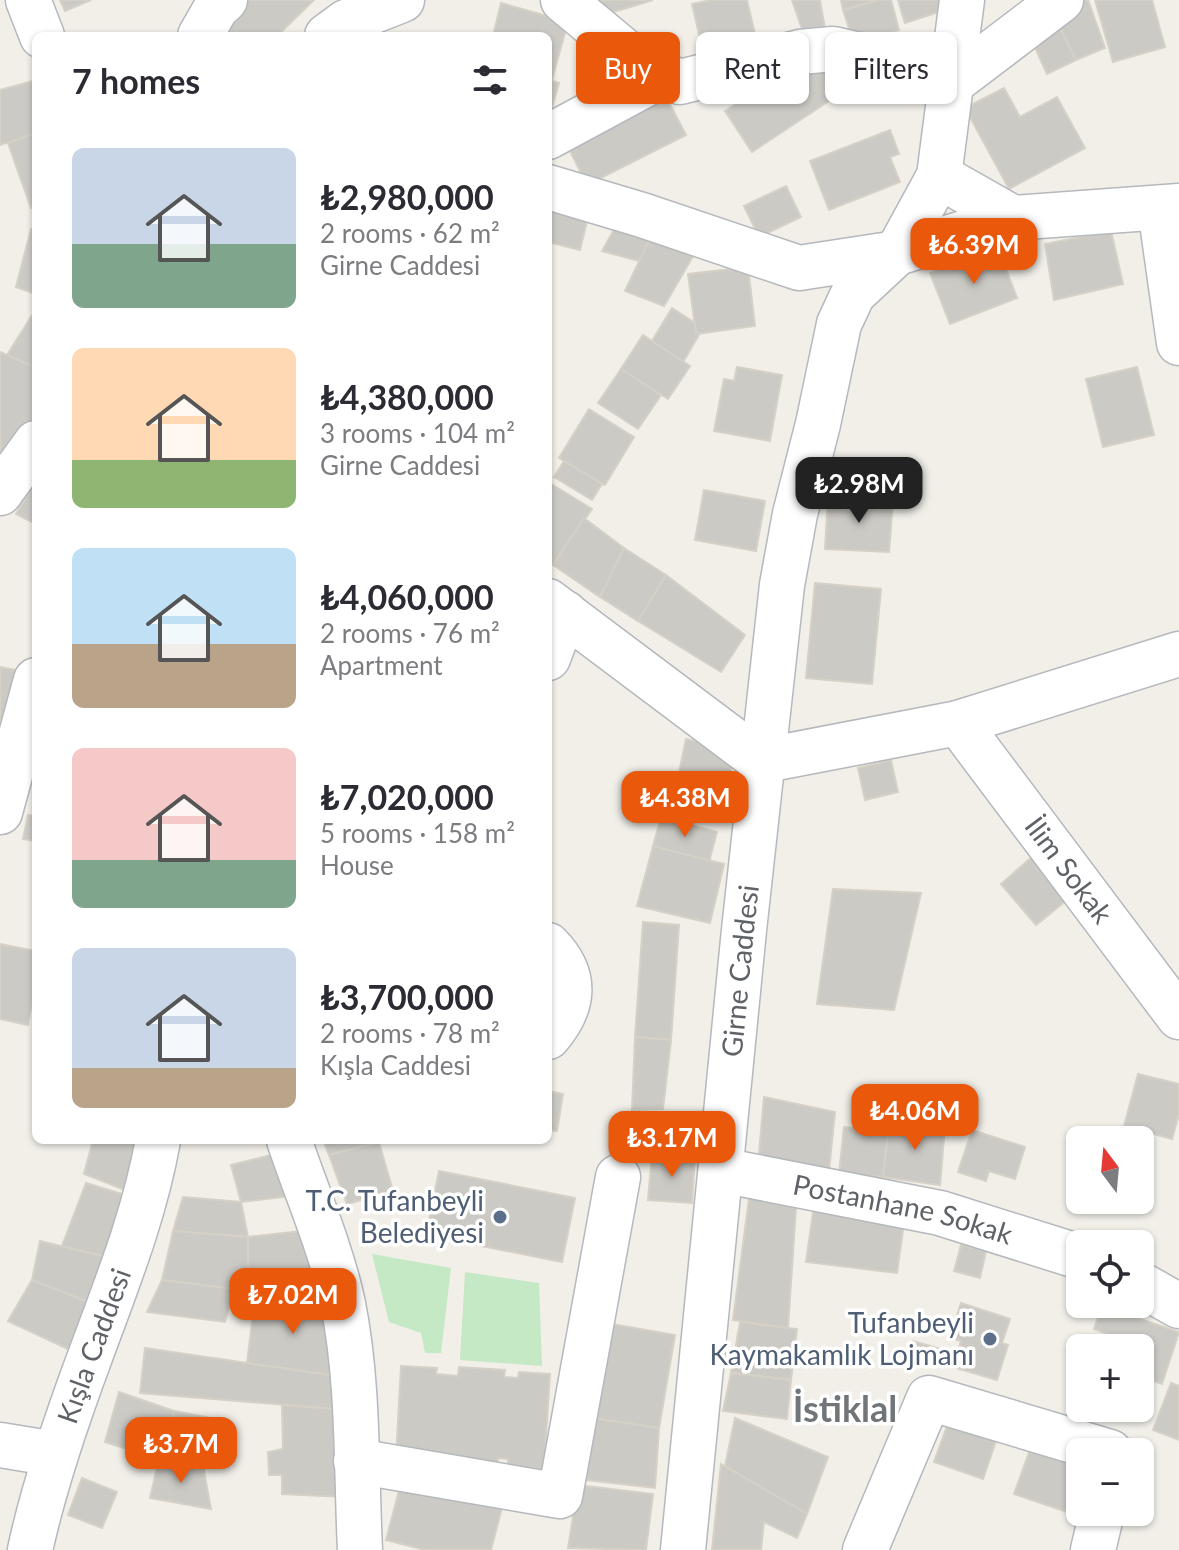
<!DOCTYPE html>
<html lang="en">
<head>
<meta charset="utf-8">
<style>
  body { margin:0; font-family:Lato,sans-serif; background:#f2f2f3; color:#2b2b33; height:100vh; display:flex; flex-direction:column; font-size:30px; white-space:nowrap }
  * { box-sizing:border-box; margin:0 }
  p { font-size:26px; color:#7c7c81 }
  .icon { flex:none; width:44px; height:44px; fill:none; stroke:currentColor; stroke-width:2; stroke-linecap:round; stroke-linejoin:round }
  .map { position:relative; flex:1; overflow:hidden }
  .sheet { position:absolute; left:32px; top:32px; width:520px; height:1112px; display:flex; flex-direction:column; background:#fff; border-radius:12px; box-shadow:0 2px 6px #0004 }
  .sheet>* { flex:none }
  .hud { position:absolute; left:576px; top:32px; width:482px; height:72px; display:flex; gap:16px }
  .needle { width:52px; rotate:344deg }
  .tools { position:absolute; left:1066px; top:1126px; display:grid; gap:16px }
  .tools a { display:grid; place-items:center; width:88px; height:88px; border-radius:12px; background:#fff; box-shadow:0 2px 6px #0004; font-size:40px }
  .price { position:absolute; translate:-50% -68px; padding:0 18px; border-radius:16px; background:#ea580c; color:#fff; font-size:26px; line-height:52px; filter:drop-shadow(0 2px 4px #0008) }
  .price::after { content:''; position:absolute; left:50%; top:48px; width:24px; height:18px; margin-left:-12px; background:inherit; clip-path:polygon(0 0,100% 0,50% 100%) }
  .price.on { background:#222; color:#fff }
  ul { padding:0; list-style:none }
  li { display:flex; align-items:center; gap:24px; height:200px; padding:0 40px }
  li span { display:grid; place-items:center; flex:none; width:224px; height:160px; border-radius:12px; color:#555 }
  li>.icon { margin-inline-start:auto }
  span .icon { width:96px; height:96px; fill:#fffc; stroke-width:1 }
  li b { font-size:34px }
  h2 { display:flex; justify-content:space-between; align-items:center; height:96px; padding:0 40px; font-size:34px }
  .pill { padding:0 28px; border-radius:12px; background:#fff; box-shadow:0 2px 6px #0004; font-size:28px; line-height:72px }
  .pill.on { background:#ea580c; color:#fff }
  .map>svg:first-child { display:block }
  .green { fill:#c5e8c5 }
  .building { fill:#cccac5; stroke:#d6d1c6; stroke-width:2 }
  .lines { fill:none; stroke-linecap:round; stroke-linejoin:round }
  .minor-casing { stroke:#b5b8bc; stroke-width:47 }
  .minor { stroke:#fff; stroke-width:44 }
  .service-dot { fill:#5c6f8a; stroke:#fff; stroke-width:3 }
  .labels { text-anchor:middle; stroke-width:7; stroke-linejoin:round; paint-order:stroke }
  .street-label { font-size:28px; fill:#5f6368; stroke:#fff }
  .service-label { font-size:28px; fill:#4e5e75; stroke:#fff; text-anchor:end }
  .district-label { font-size:36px; font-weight:bold; fill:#70757a; stroke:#fff }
</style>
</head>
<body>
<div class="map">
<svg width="1179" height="1550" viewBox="0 0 1179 1550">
  <rect width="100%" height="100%" fill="#f1efe8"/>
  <g class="green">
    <path d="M372 1254 451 1268 441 1353H425L421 1333 389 1322Z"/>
    <path d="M465 1272 539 1283 542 1366 460 1360Z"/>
  </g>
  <g class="building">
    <path d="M60 0H91L65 11Z"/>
    <path d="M232 0H314L277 36H232L214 17Z"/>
    <path d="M592 0H653L597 17Z"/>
    <path d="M711 0H747L758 47 705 60 692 4Z"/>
    <path d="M792 0H820L826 34 804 35Z"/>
    <path d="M841 0H878L843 10Z"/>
    <path d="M878 0H891L899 30 854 43 843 10Z"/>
    <path d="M898 0H946L948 9 905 23Z"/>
    <path d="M1077 0H1088L1105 48 1076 60 1056 20Z"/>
    <path d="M1095 0H1152L1165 47 1113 62Z"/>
    <path d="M501 3 568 22 552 80 548 79V36H493Z"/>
    <path d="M1056 20 1076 60 1047 74 1028 32Z"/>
    <path d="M825 56 847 89 752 152 725 111 807 58Z"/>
    <path d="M548 79 559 83 548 121Z"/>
    <path d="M36 80V133L0 145V90Z"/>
    <path d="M1004 88 1020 117 1057 97 1085 148 1009 189 965 108Z"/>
    <path d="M662 89 686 135 587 185 564 139Z"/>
    <path d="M890 130 899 154 890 157 900 182 829 210 810 161Z"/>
    <path d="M36 133V206L31 208 8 143Z"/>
    <path d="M786 186 801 217 759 237 744 206Z"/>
    <path d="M548 203 589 213 580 250 548 242Z"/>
    <path d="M620 219 654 230 639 261 602 251Z"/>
    <path d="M36 228V294L16 287 31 229Z"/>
    <path d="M654 230 699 246 664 306 625 291Z"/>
    <path d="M1111 231 1123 284 1054 300 1045 244Z"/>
    <path d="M998 248 1017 298 950 324 930 273Z"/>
    <path d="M748 267 755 326 696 334 688 274Z"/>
    <path d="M672 308 695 323 696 334 700 333 683 362 652 341Z"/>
    <path d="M36 309V368L7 355Z"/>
    <path d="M643 335 690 366 668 399 621 369Z"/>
    <path d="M0 352 36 368V427L0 458Z"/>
    <path d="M737 367 782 375 770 441 714 431 724 379 734 381Z"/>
    <path d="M1137 367 1154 435 1103 447 1086 379Z"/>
    <path d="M621 369 661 395 638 429 598 403Z"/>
    <path d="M589 409 634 437 605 485 559 458Z"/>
    <path d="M564 461 602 484 592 500 554 477Z"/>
    <path d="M36 481V524L16 514Z"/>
    <path d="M548 482 592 509 553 565 548 561Z"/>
    <path d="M704 490 765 501 756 551 695 540Z"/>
    <path d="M828 498 893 502 889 552 825 549Z"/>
    <path d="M584 518 624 548 600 597 553 565Z"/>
    <path d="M624 548 666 575 638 621 600 597Z"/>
    <path d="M666 575 745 635 721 672 638 621Z"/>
    <path d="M815 583 881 589 872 684 806 678Z"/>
    <path d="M0 667 31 673 17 726 0 720Z"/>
    <path d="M686 739 735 749 720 820 671 811Z"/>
    <path d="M891 760 898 792 865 800 858 768Z"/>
    <path d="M28 815 36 816V841L23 839Z"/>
    <path d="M661 817 717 832 709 862 653 846Z"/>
    <path d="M653 846 724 864 710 923 637 906Z"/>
    <path d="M1032 857 1068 899 1036 925 1001 884Z"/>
    <path d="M833 889 921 893 894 1010 817 1004Z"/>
    <path d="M643 922 679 925 671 1040 635 1037Z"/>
    <path d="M0 944 36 951V980L28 1025 0 1019Z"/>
    <path d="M635 1037 671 1040 663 1109 632 1110Z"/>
    <path d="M1138 1074 1179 1084V1114L1172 1139 1124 1126Z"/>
    <path d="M548 1091 563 1094 557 1131 548 1130Z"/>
    <path d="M764 1097 835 1112 829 1171 758 1164Z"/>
    <path d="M892 1119 945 1126 940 1185 883 1177 888 1132Z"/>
    <path d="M844 1127 888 1132 883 1177 839 1173Z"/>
    <path d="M972 1130 1025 1147 1015 1179 989 1171 986 1181 958 1172Z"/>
    <path d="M93 1140H151L140 1196 84 1174Z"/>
    <path d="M323 1140H372L373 1143 329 1155Z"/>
    <path d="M379 1142 393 1191 347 1204 329 1155Z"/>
    <path d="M287 1151 299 1195 241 1202 231 1165Z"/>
    <path d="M652 1154 695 1157 692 1203 648 1200Z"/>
    <path d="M439 1171 575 1198 562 1262 426 1235Z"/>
    <path d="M86 1183 138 1199 123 1261 62 1246Z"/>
    <path d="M750 1191 797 1193 788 1328 733 1320Z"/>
    <path d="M183 1197 241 1202 248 1237 173 1231Z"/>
    <path d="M814 1205 905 1216 897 1273 806 1262Z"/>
    <path d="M310 1230 323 1291H248V1237Z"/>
    <path d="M173 1231 248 1237V1291L162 1280Z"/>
    <path d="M40 1241 123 1261 107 1309 32 1280Z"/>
    <path d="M961 1245 986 1251 980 1278 954 1271Z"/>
    <path d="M32 1280 93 1304 74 1352 8 1321Z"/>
    <path d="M162 1280 234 1289 225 1322 147 1312Z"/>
    <path d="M255 1298 330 1302 336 1376 247 1363Z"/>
    <path d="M961 1303 1010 1319 1002 1343 1008 1345 997 1380 953 1367 961 1341 950 1338Z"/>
    <path d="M1102 1306 1179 1332 1162 1384 1140 1376V1348H1103L1108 1334 1094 1329Z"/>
    <path d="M740 1322 797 1329 791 1380 731 1373Z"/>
    <path d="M612 1324 675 1335 659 1428 593 1418Z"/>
    <path d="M913 1341 944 1350 938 1367 908 1358Z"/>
    <path d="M145 1348 336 1376V1409L140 1393Z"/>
    <path d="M401 1366 437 1368 436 1374 458 1376 459 1367 505 1370 504 1377 518 1378 519 1372 550 1374 544 1469 508 1467V1459L498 1458V1464L396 1457Z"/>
    <path d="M731 1373 791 1380 787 1419 723 1411Z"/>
    <path d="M1171 1383 1179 1386V1440L1153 1430Z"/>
    <path d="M119 1392 174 1411 165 1461 105 1442Z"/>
    <path d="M282 1405 336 1409 343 1497 282 1494V1475H269L268 1452 283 1449Z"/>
    <path d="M174 1411 216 1419 204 1471 165 1461Z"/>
    <path d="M593 1418 659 1428 655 1488 587 1480Z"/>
    <path d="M735 1418 828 1457 807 1514 725 1466Z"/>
    <path d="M950 1418 998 1435 983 1479 934 1462Z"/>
    <path d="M1031 1447 1080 1464V1485L1070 1513 1014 1494Z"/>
    <path d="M165 1461 204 1471 211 1509 150 1498 158 1463Z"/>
    <path d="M721 1464 807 1514 797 1538 764 1522 761 1550H712Z"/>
    <path d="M82 1478 117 1492 102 1528 68 1515Z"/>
    <path d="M402 1479 503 1504 491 1550H425L386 1540Z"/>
    <path d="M578 1485 653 1494 646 1550 568 1548Z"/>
  </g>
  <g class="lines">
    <defs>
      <g id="minor">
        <path d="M28 0 42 36"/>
        <path d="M563 0 641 65 680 82 800 52 833 49 893 63 953 82 1061 0"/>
        <path d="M200 36 216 8 225 0"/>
        <path d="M327 36 346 22 402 0"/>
        <path d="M548 137 663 75"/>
        <path d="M939 176 1013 218"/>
        <path d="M548 187 642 215 799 268 897 253 1013 218 1179 206"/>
        <path d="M1160 208 1179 343"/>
        <path d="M0 493 36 443"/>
        <path d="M548 601 761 761 958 723 1179 654"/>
        <path d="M548 658 565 613"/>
        <path id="s1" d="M958 723 1179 1017"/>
        <path d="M0 812 36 680"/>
        <path d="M548 945C578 975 575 1006 548 1037"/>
        <path d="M289 1140C307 1194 331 1248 343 1304 359 1384 356 1469 360 1550"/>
        <path id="s2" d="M721 1170 940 1213 1080 1257"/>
        <path d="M1140 1284 1179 1306"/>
        <path d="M0 1445 55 1454"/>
        <path d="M356 1461 560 1496 618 1177"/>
        <path id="s3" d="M30 1550C44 1486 65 1424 88 1362 115 1288 144 1218 158 1140"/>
        <path id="s4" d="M683 1550 744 930 782 585 795 514 818 424 839 324 853 294 897 253 939 176 962 0"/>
        <path d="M865 1550 929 1398 1110 1452"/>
        <path d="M1093 1550 1102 1512"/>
      </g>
    </defs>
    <use href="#minor" class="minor-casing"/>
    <use href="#minor" class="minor"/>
  </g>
  <g class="service-dot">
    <circle cx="500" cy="1217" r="8"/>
    <circle cx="990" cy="1339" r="8"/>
  </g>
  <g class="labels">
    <g class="street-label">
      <text dy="10" stroke="none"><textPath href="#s1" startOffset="184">İlim Sokak</textPath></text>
      <text dy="10" stroke="none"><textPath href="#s4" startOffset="582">Girne Caddesi</textPath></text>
      <text dy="10" stroke="none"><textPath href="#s2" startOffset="186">Postanhane Sokak</textPath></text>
      <text dy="10" stroke="none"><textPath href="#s3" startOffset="214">Kışla Caddesi</textPath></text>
    </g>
    <g class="service-label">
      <text x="484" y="1211">T.C. Tufanbeyli<tspan x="484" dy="32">Belediyesi</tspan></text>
      <text x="974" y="1333">Tufanbeyli<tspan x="974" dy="32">Kaymakamlık Lojmanı</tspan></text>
    </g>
    <g class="district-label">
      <text x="845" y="1422">İstiklal</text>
    </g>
  </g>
</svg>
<div class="tools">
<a><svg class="needle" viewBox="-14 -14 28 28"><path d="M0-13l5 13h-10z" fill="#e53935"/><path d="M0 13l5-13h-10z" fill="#7c7c81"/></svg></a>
<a><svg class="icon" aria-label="locate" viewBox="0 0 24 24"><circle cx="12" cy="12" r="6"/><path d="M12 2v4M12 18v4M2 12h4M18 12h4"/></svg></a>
<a>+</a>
<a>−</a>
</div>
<b class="price" style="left:974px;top:286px">₺6.39M</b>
<b class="price on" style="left:859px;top:525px">₺2.98M</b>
<b class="price" style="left:685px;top:839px">₺4.38M</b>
<b class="price" style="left:915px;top:1152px">₺4.06M</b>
<b class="price" style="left:672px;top:1179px">₺3.17M</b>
<b class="price" style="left:293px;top:1336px">₺7.02M</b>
<b class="price" style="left:181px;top:1485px">₺3.7M</b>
<div class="hud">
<a class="pill on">Buy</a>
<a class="pill">Rent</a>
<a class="pill">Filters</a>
</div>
<section class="sheet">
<h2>7 homes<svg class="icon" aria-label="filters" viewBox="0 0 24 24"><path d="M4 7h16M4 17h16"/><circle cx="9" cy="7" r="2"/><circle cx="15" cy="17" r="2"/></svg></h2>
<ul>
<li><span style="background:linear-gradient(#c9d6e8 60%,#7fa58c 0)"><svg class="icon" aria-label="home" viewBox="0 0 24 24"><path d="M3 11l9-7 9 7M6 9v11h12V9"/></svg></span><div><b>₺2,980,000</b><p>2 rooms · 62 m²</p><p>Girne Caddesi</p></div></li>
<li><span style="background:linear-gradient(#ffd9b3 70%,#8fb573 0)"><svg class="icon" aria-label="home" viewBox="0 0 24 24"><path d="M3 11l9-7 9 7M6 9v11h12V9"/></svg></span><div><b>₺4,380,000</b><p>3 rooms · 104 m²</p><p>Girne Caddesi</p></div></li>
<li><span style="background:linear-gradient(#bfe0f5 60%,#b9a48a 0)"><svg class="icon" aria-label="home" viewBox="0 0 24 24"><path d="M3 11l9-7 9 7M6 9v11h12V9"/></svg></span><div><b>₺4,060,000</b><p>2 rooms · 76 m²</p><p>Apartment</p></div></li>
<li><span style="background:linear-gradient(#f6c9c9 70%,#7fa58c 0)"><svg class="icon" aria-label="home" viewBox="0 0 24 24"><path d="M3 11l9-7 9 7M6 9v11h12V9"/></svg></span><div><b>₺7,020,000</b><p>5 rooms · 158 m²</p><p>House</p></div></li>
<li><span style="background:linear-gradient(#c9d6e8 75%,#b9a48a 0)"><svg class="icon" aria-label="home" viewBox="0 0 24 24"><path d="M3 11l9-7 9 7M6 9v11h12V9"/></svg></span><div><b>₺3,700,000</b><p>2 rooms · 78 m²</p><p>Kışla Caddesi</p></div></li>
</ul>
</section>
</div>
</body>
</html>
